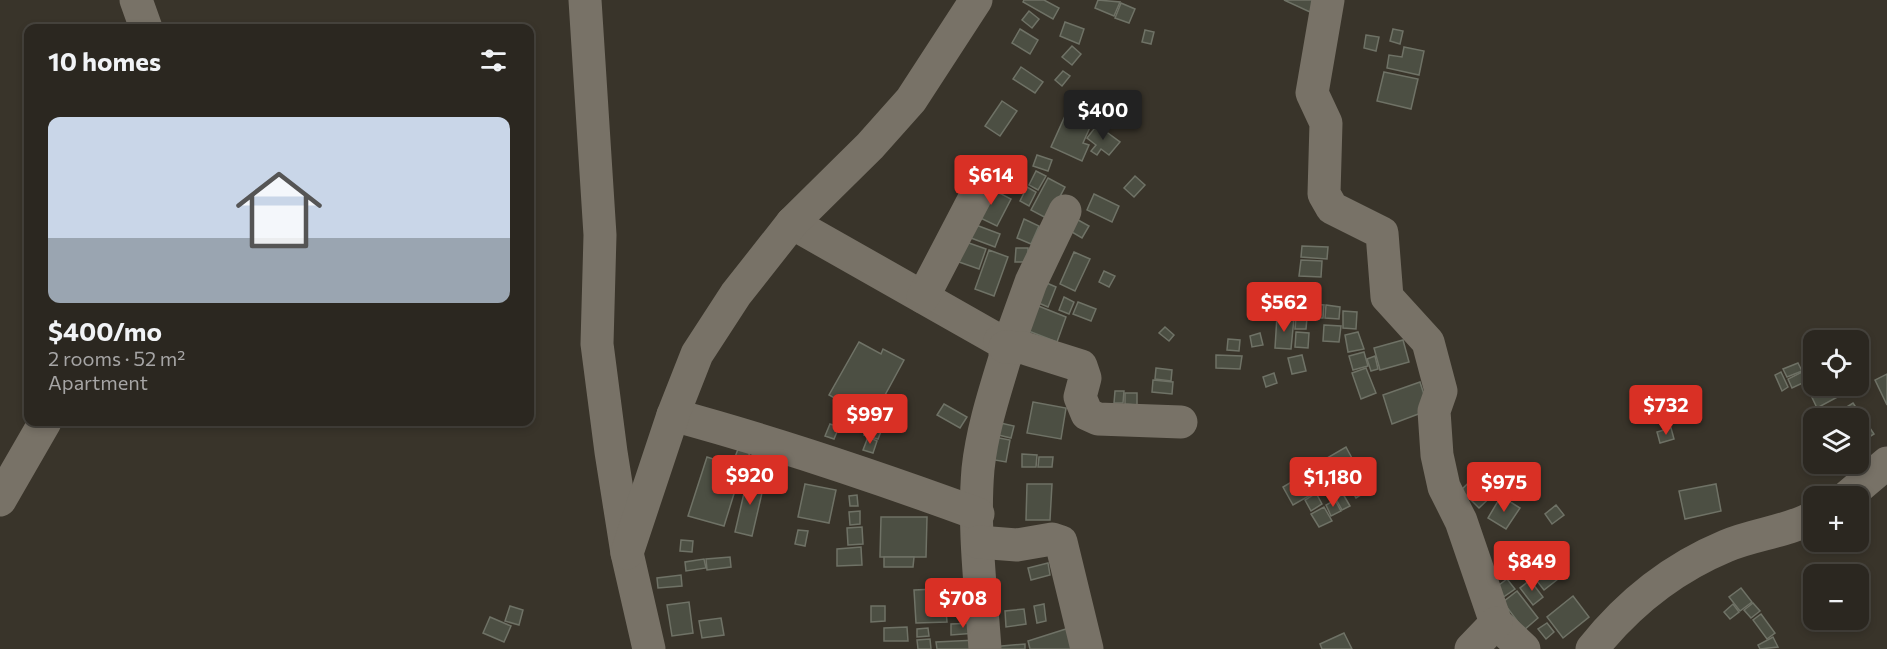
<!DOCTYPE html>
<html lang="en">
<head>
<meta charset="utf-8">
<style>
  body { margin:0; font-family:Commissioner,sans-serif; background:#332f29; color:#f1f3f6; height:100vh; display:flex; flex-direction:column; font-size:22px; white-space:nowrap }
  * { box-sizing:border-box; margin:0 }
  p { font-size:20px; color:#a6a5a5 }
  .icon { flex:none; width:33px; height:33px; fill:none; stroke:currentColor; stroke-width:2; stroke-linecap:round; stroke-linejoin:round }
  .map { position:relative; flex:1; overflow:hidden }
  .panel { position:absolute; left:24px; top:24px; width:510px; height:402px; display:flex; flex-direction:column; background:#2b2720; border-radius:12px; box-shadow:0 3px 9px #0003,0 0 0 2px #47443e }
  .panel>* { flex:none }
  .buttons { position:absolute; left:1803px; top:330px; display:grid; gap:12px }
  .buttons a { display:grid; place-items:center; width:66px; height:66px; border-radius:12px; background:#2b2720; box-shadow:0 3px 9px #0003,0 0 0 2px #47443e; font-size:30px }
  .price { position:absolute; translate:-50% -51px; padding:0 14px; border-radius:6px; background:#d93025; color:#fff; font-size:20px; line-height:39px; filter:drop-shadow(0 2px 3px #0008) }
  .price::after { content:''; position:absolute; left:50%; top:36px; width:18px; height:14px; margin-left:-9px; background:inherit; clip-path:polygon(0 0,100% 0,50% 100%) }
  .price.active { background:#222; color:#fff }
  ul { padding:0; list-style:none }
  li { display:grid; align-content:center; gap:12px; height:318px; padding:0 24px }
  li+li { border-top:2px solid #47443e }
  li span { display:grid; place-items:center; height:186px; border-radius:12px; color:#555 }
  li>.icon { margin-inline-start:auto }
  span .icon { width:108px; height:108px; fill:#fffc; stroke-width:1 }
  li b { font-size:26px }
  h2 { display:flex; justify-content:space-between; align-items:center; height:72px; padding:0 24px; font-size:26px }
  .map>svg:first-child { display:block }
  .building { fill:#4c4f43; stroke:#6f7266; stroke-width:1.5 }
  .lines { fill:none; stroke-linecap:round; stroke-linejoin:round }
  .minor { stroke:#787267; stroke-width:33 }
</style>
</head>
<body>
<div class="map">
<svg width="1887" height="649" viewBox="0 0 1887 649">
  <rect width="100%" height="100%" fill="#39342a"/>
  <g class="building">
    <path d="M1024 0H1044L1059 8 1053 19 1023 2Z"/>
    <path d="M1098 0 1120 2 1114 16 1095 8Z"/>
    <path d="M1284 0H1315L1310 12Z"/>
    <path d="M1121 3 1135 9 1129 23 1115 18Z"/>
    <path d="M1029 11 1039 19 1032 28 1022 20Z"/>
    <path d="M1065 22 1084 29 1079 44 1060 36Z"/>
    <path d="M1020 29 1038 40 1030 54 1012 43Z"/>
    <path d="M1393 29 1403 31 1400 44 1390 41Z"/>
    <path d="M1145 30 1154 32 1151 44 1142 42Z"/>
    <path d="M1366 35 1379 37 1376 51 1364 48Z"/>
    <path d="M1072 46 1081 54 1072 65 1062 57Z"/>
    <path d="M1404 47 1424 51 1419 75 1387 68 1389 55 1402 57Z"/>
    <path d="M1021 67 1043 82 1035 93 1013 79Z"/>
    <path d="M1063 71 1070 76 1062 86 1055 80Z"/>
    <path d="M1384 72 1418 79 1411 109 1377 101Z"/>
    <path d="M1002 101 1017 111 1000 136 985 126Z"/>
    <path d="M1070 105 1095 116 1083 143 1089 145 1082 161 1051 147Z"/>
    <path d="M1097 125 1120 142 1109 155 1101 149 1097 155 1091 151 1096 145 1087 138Z"/>
    <path d="M1037 155 1052 160 1048 171 1033 166Z"/>
    <path d="M1036 171 1046 176 1038 190 1029 185Z"/>
    <path d="M1135 176 1145 185 1134 197 1124 188Z"/>
    <path d="M1048 178 1065 187 1048 219 1031 210Z"/>
    <path d="M986 186 1011 199 997 226 972 214Z"/>
    <path d="M1027 187 1036 192 1029 206 1020 201Z"/>
    <path d="M1094 194 1119 206 1112 222 1087 210Z"/>
    <path d="M1071 216 1089 226 1082 238 1065 228Z"/>
    <path d="M1024 219 1039 226 1031 244 1017 238Z"/>
    <path d="M976 225 1000 234 995 247 971 238Z"/>
    <path d="M966 242 986 249 979 269 959 262Z"/>
    <path d="M1302 246 1328 247 1327 259 1301 257Z"/>
    <path d="M1016 248H1028V262H1015Z"/>
    <path d="M989 250 1008 257 994 296 975 289Z"/>
    <path d="M1074 252 1090 259 1075 291 1060 284Z"/>
    <path d="M1301 260 1322 261 1321 277 1299 276Z"/>
    <path d="M1104 271 1115 276 1109 287 1099 282Z"/>
    <path d="M1042 281 1056 287 1048 307 1034 301Z"/>
    <path d="M1064 297 1074 302 1069 314 1059 310Z"/>
    <path d="M1078 302 1096 309 1091 321 1073 314Z"/>
    <path d="M1296 302 1311 303V315L1295 314Z"/>
    <path d="M1313 304 1324 305 1323 318H1312Z"/>
    <path d="M1036 305 1066 317 1057 342 1026 330Z"/>
    <path d="M1326 305 1340 307 1339 319 1325 318Z"/>
    <path d="M1343 311 1357 312 1356 329 1343 328Z"/>
    <path d="M1277 316 1294 318 1291 349 1275 348Z"/>
    <path d="M1296 317 1307 318 1306 329H1295Z"/>
    <path d="M1324 325 1341 326 1339 342 1323 341Z"/>
    <path d="M1165 327 1174 335 1169 341 1159 333Z"/>
    <path d="M1296 332 1309 333 1308 348 1295 347Z"/>
    <path d="M1358 332 1364 349 1348 352 1345 335Z"/>
    <path d="M1260 333 1263 345 1252 347 1250 336Z"/>
    <path d="M1861 333 1866 345 1858 348V340L1847 339Z"/>
    <path d="M1228 339 1240 340 1239 351 1227 350Z"/>
    <path d="M1403 340 1409 362 1380 370 1374 348Z"/>
    <path d="M859 342 881 354 883 349 904 360 872 419 829 395Z"/>
    <path d="M1364 352 1368 366 1353 370 1349 356Z"/>
    <path d="M1216 355 1242 356 1240 369 1216 368Z"/>
    <path d="M1302 355 1306 371 1292 374 1288 358Z"/>
    <path d="M1375 356 1378 369 1371 371 1367 359Z"/>
    <path d="M1798 363 1802 371 1787 377 1783 369Z"/>
    <path d="M1156 368 1172 370 1171 381 1155 379Z"/>
    <path d="M1366 368 1376 393 1361 399 1352 373Z"/>
    <path d="M1781 372 1788 387 1782 391 1775 375Z"/>
    <path d="M1802 372 1807 381 1792 388 1788 379Z"/>
    <path d="M1274 373 1277 383 1266 387 1263 377Z"/>
    <path d="M1887 374V405L1875 380Z"/>
    <path d="M1153 380 1173 382 1172 394 1152 392Z"/>
    <path d="M1420 382 1429 410 1392 424 1383 395Z"/>
    <path d="M1820 386H1858L1817 408 1809 391Z"/>
    <path d="M1115 391H1124L1123 403H1114Z"/>
    <path d="M1125 393H1137V405L1125 404Z"/>
    <path d="M1033 402 1066 408 1061 439 1027 433Z"/>
    <path d="M1853 403 1874 434 1858 444V418H1829Z"/>
    <path d="M944 404 967 417 960 428 937 415Z"/>
    <path d="M996 422 1014 426 1011 438 994 434Z"/>
    <path d="M830 424 839 427 834 439 825 436Z"/>
    <path d="M868 424 882 429 878 439 864 435Z"/>
    <path d="M1671 428 1674 439 1660 443 1657 432Z"/>
    <path d="M868 437 877 441 873 453 863 450Z"/>
    <path d="M994 437 1010 440 1006 462 989 459Z"/>
    <path d="M740 444 751 448 747 462 735 457Z"/>
    <path d="M1346 447 1362 477 1331 495 1315 465Z"/>
    <path d="M756 451 775 461 768 476 749 467Z"/>
    <path d="M1022 454 1037 455 1036 467H1022Z"/>
    <path d="M707 457 742 468 724 526 688 516Z"/>
    <path d="M1039 457H1053L1052 467H1038Z"/>
    <path d="M1485 467 1502 486 1479 508 1461 490Z"/>
    <path d="M1519 470 1529 479 1519 490 1509 481Z"/>
    <path d="M1303 475 1314 493 1293 505 1283 487Z"/>
    <path d="M748 476 765 480 752 536 735 532Z"/>
    <path d="M1364 479 1369 490 1356 498 1350 487Z"/>
    <path d="M805 484 836 490 829 523 798 517Z"/>
    <path d="M1027 484H1052L1050 520H1026Z"/>
    <path d="M1716 484 1721 511 1685 519 1679 491Z"/>
    <path d="M1316 493 1322 504 1311 511 1305 500Z"/>
    <path d="M1343 494 1350 506 1342 510 1336 499Z"/>
    <path d="M857 495 858 506H850L849 496Z"/>
    <path d="M1501 496 1520 508 1506 529 1488 518Z"/>
    <path d="M1335 500 1341 511 1331 516 1326 505Z"/>
    <path d="M1556 505 1564 515 1552 524 1545 514Z"/>
    <path d="M1324 507 1332 521 1319 527 1311 514Z"/>
    <path d="M860 511V524L850 525 849 512Z"/>
    <path d="M881 517H927L926 557H880Z"/>
    <path d="M862 527 863 544 848 545 847 528Z"/>
    <path d="M798 530 808 531 805 546 795 544Z"/>
    <path d="M681 540 693 541 692 552 680 551Z"/>
    <path d="M861 547 862 565 837 566V549Z"/>
    <path d="M730 557 731 567 707 570 706 559Z"/>
    <path d="M884 557H914L913 567H884Z"/>
    <path d="M704 559 706 568 686 571 685 562Z"/>
    <path d="M1553 561 1563 575 1544 590 1533 576Z"/>
    <path d="M1048 563 1050 575 1031 580 1028 568Z"/>
    <path d="M681 575 682 586 658 588 657 578Z"/>
    <path d="M1507 579 1515 589 1502 598 1495 588Z"/>
    <path d="M1530 580 1543 597 1533 605 1520 588Z"/>
    <path d="M937 583H956L957 609 946 610 947 622 916 623 914 590 937 589Z"/>
    <path d="M962 585H976L977 621 963 622Z"/>
    <path d="M1741 588 1752 602 1740 611 1729 597Z"/>
    <path d="M1517 591 1538 618 1524 630 1503 602Z"/>
    <path d="M1573 596 1589 617 1563 638 1547 617Z"/>
    <path d="M689 602 693 633 672 636 667 605Z"/>
    <path d="M1753 603 1760 611 1751 618 1744 610Z"/>
    <path d="M1044 604 1046 621 1037 623 1034 606Z"/>
    <path d="M1733 604 1739 612 1730 619 1724 612Z"/>
    <path d="M510 606 523 610 519 625 505 621Z"/>
    <path d="M871 606H885V621L871 622Z"/>
    <path d="M1024 609 1026 624 1006 627 1005 611Z"/>
    <path d="M1761 614 1775 633 1767 639 1753 620Z"/>
    <path d="M490 617 511 626 504 642 483 633Z"/>
    <path d="M721 618 724 635 702 638 699 621Z"/>
    <path d="M976 623V633L951 635V624Z"/>
    <path d="M1547 623 1554 632 1546 639 1538 629Z"/>
    <path d="M907 627 908 641H884V628Z"/>
    <path d="M928 628 929 636 917 637V629Z"/>
    <path d="M1069 628 1076 649H1030L1028 641Z"/>
    <path d="M1344 633 1352 649H1322L1320 644Z"/>
    <path d="M1773 637 1778 647 1760 649 1758 645Z"/>
    <path d="M930 639 931 649H918L917 640Z"/>
    <path d="M977 640 978 649H937L936 642Z"/>
    <path d="M1025 644V649H991V647Z"/>
  </g>
  <g class="lines">
    <g class="minor">
      <path d="M136 0 146 28"/>
      <path d="M585 0 600 235 597 344 611 452 627 553 649 649"/>
      <path d="M1328 0 1312 93 1326 123 1324 194 1332 208 1382 233 1387 297 1428 342 1441 391 1434 411 1437 455 1444 487 1461 521 1496 623 1524 649"/>
      <path d="M792 223 1000 341 1005 347V358C994 394 982 431 978 469 973 528 981 590 985 649"/>
      <path d="M923 297 983 182"/>
      <path d="M1000 341 1013 332 1031 282 1065 211"/>
      <path d="M1005 347 1024 348 1081 366 1085 378 1080 397 1087 414 1098 419 1181 422"/>
      <path d="M673 415C777 443 877 477 978 514"/>
      <path d="M1848 496 1887 463"/>
      <path d="M0 500 45 422"/>
      <path d="M978 542 1017 545 1052 539 1061 542 1087 649"/>
      <path d="M627 553 673 415 697 354 736 294 792 223 870 146 911 100 976 0"/>
      <path d="M1471 649 1496 623"/>
      <path d="M1592 649C1627 605 1673 568 1726 546 1754 534 1786 532 1814 517"/>
    </g>
  </g>
</svg>
<div class="buttons">
<a><svg class="icon" aria-label="locate" viewBox="0 0 24 24"><circle cx="12" cy="12" r="6"/><path d="M12 2v4M12 18v4M2 12h4M18 12h4"/></svg></a>
<a><svg class="icon" aria-label="layers" viewBox="0 0 24 24"><path d="M12 4l9 5-9 5-9-5zM3 14l9 5 9-5"/></svg></a>
<a>+</a>
<a>−</a>
</div>
<b class="price active" style="left:1103px;top:141px">$400</b>
<b class="price" style="left:991px;top:206px">$614</b>
<b class="price" style="left:1284px;top:333px">$562</b>
<b class="price" style="left:1666px;top:436px">$732</b>
<b class="price" style="left:870px;top:445px">$997</b>
<b class="price" style="left:750px;top:506px">$920</b>
<b class="price" style="left:1333px;top:508px">$1,180</b>
<b class="price" style="left:1504px;top:513px">$975</b>
<b class="price" style="left:1532px;top:592px">$849</b>
<b class="price" style="left:963px;top:629px">$708</b>
<section class="panel">
<h2>10 homes<svg class="icon" aria-label="filters" viewBox="0 0 24 24"><path d="M4 7h16M4 17h16"/><circle cx="9" cy="7" r="2"/><circle cx="15" cy="17" r="2"/></svg></h2>
<ul>
<li><span style="background:linear-gradient(#c9d6e8 65%,#9aa5b1 0)"><svg class="icon" aria-label="home" viewBox="0 0 24 24"><path d="M3 11l9-7 9 7M6 9v11h12V9"/></svg></span><div><b>$400/mo</b><p>2 rooms · 52 m²</p><p>Apartment</p></div></li>
</ul>
</section>
</div>
</body>
</html>
